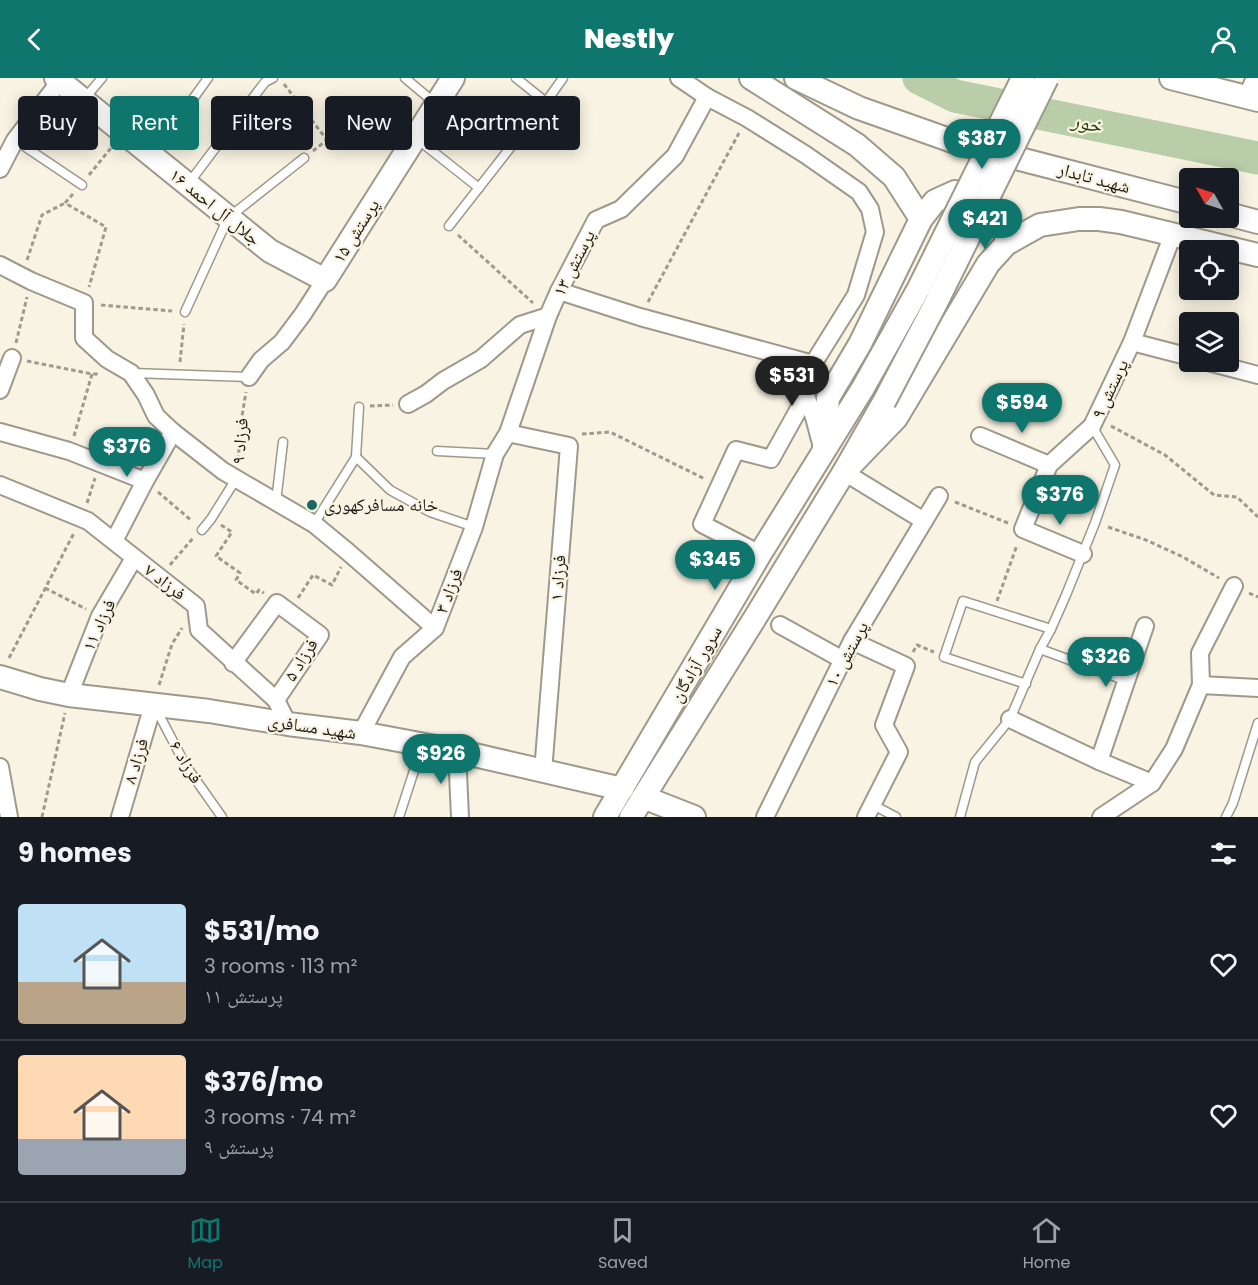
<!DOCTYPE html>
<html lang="en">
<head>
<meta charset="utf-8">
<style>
  body { margin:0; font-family:Poppins,"Noto Naskh Arabic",sans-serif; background:#20242c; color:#f1f3f6; height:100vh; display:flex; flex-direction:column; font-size:22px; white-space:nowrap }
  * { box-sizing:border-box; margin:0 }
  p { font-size:20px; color:#9ea1a6 }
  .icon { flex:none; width:33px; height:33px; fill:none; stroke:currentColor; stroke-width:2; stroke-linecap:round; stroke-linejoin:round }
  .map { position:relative; height:739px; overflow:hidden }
  .panel { display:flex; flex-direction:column; background:#171b24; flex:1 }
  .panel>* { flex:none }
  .banner { position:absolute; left:18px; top:18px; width:600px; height:54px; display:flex; gap:12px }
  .needle { width:39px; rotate:309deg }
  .fabs { position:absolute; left:1179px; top:90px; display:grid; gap:12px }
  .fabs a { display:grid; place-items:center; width:60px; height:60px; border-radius:6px; background:#171b24; box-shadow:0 3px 15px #0003; font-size:30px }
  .price { position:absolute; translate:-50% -51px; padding:0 14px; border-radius:21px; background:#0f766e; color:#fff; font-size:20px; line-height:39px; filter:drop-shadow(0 2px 3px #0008) }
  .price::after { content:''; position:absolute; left:50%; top:36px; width:18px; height:14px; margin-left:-9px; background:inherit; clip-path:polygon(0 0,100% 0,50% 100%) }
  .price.active { background:#222; color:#fff }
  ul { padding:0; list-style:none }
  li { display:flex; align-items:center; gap:18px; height:150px; padding:0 18px }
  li+li { border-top:2px solid #363941 }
  li span { display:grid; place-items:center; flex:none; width:168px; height:120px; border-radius:6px; color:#555 }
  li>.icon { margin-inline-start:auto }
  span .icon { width:72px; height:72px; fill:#fffc; stroke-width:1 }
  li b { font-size:26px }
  h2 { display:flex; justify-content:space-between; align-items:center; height:72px; padding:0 18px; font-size:26px }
  .tag { padding:0 21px; border-radius:6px; background:#171b24; box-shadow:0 3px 15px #0003; font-size:21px; line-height:54px }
  .tag.active { background:#0f766e; color:#fff }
  header { display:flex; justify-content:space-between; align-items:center; height:78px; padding:0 18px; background:#0f766e; color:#fff; font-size:27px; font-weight:800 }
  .tab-bar { display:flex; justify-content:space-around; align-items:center; height:84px; border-top:2px solid #363941; background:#171b24; font-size:16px; color:#9ea1a6 }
  .tab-bar a { display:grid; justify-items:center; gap:3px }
  .tab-bar .active { color:#0f766e }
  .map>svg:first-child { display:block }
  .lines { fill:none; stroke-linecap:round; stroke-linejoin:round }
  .river { stroke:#b9cda9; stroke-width:33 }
  .lane-casing { stroke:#9e998a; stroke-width:11 }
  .street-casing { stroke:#9e998a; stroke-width:20 }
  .secondary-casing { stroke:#9e998a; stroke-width:26 }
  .path { stroke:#9e9a8f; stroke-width:3; stroke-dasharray:4.5 3; stroke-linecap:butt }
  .lane { stroke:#fff; stroke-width:8 }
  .street { stroke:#fff; stroke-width:16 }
  .secondary { stroke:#fff; stroke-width:22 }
  .secondary-bridge-casing { stroke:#9e998a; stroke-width:26; stroke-linecap:butt }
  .secondary-bridge { stroke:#fff; stroke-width:22 }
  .poi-dot { fill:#1b6761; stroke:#f8f3e3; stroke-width:2 }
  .labels { text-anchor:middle; stroke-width:4.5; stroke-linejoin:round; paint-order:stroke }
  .street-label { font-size:18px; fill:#1c1b15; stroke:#f8f3e3 }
  .poi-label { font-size:18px; fill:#1c1b15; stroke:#f8f3e3; text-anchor:start }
  .water-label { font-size:20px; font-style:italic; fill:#28400a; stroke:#f8f3e3 }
</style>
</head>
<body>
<header><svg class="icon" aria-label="back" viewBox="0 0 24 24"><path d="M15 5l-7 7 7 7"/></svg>Nestly<svg class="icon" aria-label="person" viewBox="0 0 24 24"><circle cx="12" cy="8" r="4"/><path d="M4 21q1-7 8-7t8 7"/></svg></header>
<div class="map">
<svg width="1258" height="739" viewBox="0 0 1258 739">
  <rect width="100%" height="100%" fill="#f8f3e3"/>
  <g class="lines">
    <path class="river" d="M919 0 955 18 1258 80"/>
    <defs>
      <g id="lane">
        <path d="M405 0 436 26"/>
        <path d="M516 0 546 24"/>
        <path d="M85 20 102 0"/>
        <path d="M416 60 479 110"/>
        <path d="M15 62 82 107"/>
        <path d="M152 78 208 0"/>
        <path d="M189 105 265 4 273 0"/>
        <path d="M449 148 546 24 563 0"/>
        <path d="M185 234 228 140 304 80"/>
        <path d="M132 295 249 299"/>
        <path d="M437 373 495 376"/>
        <path d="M356 379 390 412 430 434 474 449"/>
        <path d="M276 424 283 364"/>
        <path d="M314 446 356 379 359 329"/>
        <path d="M202 452 211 441 236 401"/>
        <path d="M1040 571 1127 603"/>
        <path d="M1026 606 944 579 963 523 1051 551"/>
        <path d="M155 629 186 688 222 739"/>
        <path d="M873 727 896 739"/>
        <path d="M399 739 422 668"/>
        <path d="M960 739 975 684 1010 641 1040 571 1051 551 1066 517 1095 445 1115 387 1092 348"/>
        <path d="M1226 739 1233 725 1258 645"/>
      </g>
      <g id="street">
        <path d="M679 0 707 19 747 40 806 77 859 114 870 131 875 154 856 217 813 286 808 297 806 318 814 339 820 362"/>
        <path d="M1246 20 1255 0"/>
        <path d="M0 91 15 62 60 3"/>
        <path d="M0 187 31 203 84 225V260L107 281 131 295 146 317 156 338 173 354 223 393 314 446 348 474 435 550"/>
        <path d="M559 213 640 239 813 286"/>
        <path d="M1132 264 1190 279"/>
        <path d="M1208 284 1258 297"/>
        <path d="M249 299 261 282 282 264 303 236 325 202"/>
        <path d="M0 312 12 280"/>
        <path d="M408 326 426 316 443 303 481 281 520 247 548 238"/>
        <path d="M0 354 69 373 145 403"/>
        <path d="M508 355 569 368 543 694"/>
        <path d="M980 358 1049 387"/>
        <path d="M844 394 924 443"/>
        <path d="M0 407 88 443 196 528 199 552 276 622 288 646"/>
        <path d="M114 463 145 403 173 354"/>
        <path d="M760 476 702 446 736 372 771 381 806 318"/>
        <path d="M1083 476 1023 451 1049 387 1092 348 1132 264 1173 156"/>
        <path d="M780 547 843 582"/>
        <path d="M852 563 906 588 884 647 899 674 866 739"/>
        <path d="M233 585 277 525 320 557 276 622"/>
        <path d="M1201 607 1258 610"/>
        <path d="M69 617 100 538 134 480"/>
        <path d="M1010 641 1099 683 1152 705"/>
        <path d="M361 655 402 579 435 550 474 449 495 376 508 355 548 238 559 213 596 142 621 131 675 78 707 19"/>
        <path d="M457 673 460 739"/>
        <path d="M1099 683 1145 548"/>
        <path d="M0 689 9 739"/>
        <path d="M120 739 153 627"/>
        <path d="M765 739 852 563 939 418"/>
        <path d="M1101 739 1152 705 1174 671 1201 607 1200 575 1234 508"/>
      </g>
      <g id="secondary">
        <path d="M56 0 270 173 325 202 453 0"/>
        <path d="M751 0 857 67 894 99 921 141 860 266 828 320 824 369"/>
        <path d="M796 0 859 30 958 65 1190 125"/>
        <path d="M1171 0 1258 22"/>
        <path d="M1228 136 1258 144"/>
        <path d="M921 141 935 123 955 114 976 118 996 132 1006 145V166"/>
        <path d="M844 394 896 340 988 186 1006 166 1040 147 1079 141H1099L1121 144 1258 177"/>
        <path d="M0 599 40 611 69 617 209 633 288 646 361 655 457 673 622 711"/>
        <path d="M643 719 694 739"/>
        <path d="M605 739 760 476 863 310"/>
        <path d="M631 739 758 535 844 394 884 324"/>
      </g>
    </defs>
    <use href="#lane" class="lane-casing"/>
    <use href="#street" class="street-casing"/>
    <use href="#secondary" class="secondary-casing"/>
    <g class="path">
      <path d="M284 6 327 62"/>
      <path d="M313 73 362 34 388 67"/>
      <path d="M89 97 111 70"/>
      <path d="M73 116 65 125 106 149 89 209"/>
      <path d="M458 157 533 225"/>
      <path d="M27 182 42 137 65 125"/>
      <path d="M648 224 739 55"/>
      <path d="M101 227 172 233"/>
      <path d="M16 265 27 219"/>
      <path d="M27 283 92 296H100"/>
      <path d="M180 284 184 246"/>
      <path d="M370 328 393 327"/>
      <path d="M1111 348 1165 377 1214 417 1237 419 1258 439"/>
      <path d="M582 356 610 354 705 401"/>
      <path d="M74 358 92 296"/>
      <path d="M238 382 242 338 246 314"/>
      <path d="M158 414 192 443"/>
      <path d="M955 424 1008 445"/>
      <path d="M87 425 95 400"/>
      <path d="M221 447 232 454 216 478 240 495 236 502 256 516 259 512 264 515"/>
      <path d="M1108 449 1146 462 1183 479 1219 500"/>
      <path d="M170 487 193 460"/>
      <path d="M45 510 86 531"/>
      <path d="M1249 515 1258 519"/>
      <path d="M298 520 313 497 332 507 341 489"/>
      <path d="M997 523 1017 467"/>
      <path d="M913 574 917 567 934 574"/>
      <path d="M9 580 74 455"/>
      <path d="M159 607 172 566 182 550"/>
      <path d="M42 739 65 635"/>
    </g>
    <use href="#lane" class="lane"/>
    <use href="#street" class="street"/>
    <use href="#secondary" class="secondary"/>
    <defs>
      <g id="secondary-bridge">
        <path d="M863 310 919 210 1023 0"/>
        <path d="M884 324 936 225 1047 0"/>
      </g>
    </defs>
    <use href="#secondary-bridge" class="secondary-bridge-casing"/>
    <use href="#secondary-bridge" class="secondary-bridge"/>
  </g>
  <circle class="poi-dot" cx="312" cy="427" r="6"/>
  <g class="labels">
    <g class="street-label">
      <text transform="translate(1094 100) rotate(15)" y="6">شهید تابدار</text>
      <text transform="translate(215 129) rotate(39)" y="6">جلال آل احمد ۱۶</text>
      <text transform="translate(356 153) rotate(-58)" y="6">پرستش ۱۵</text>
      <text transform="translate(574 185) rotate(-63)" y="6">پرستش ۱۳</text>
      <text transform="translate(1110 311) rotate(-65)" y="6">پرستش ۹</text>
      <text transform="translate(240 363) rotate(-85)" y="6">فرزاد ۹</text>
      <text transform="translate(558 500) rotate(-86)" y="6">فرزاد ۱</text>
      <text transform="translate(165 504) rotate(38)" y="6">فرزاد ۷</text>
      <text transform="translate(449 513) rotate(-69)" y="6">فرزاد ۳</text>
      <text transform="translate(99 547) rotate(-65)" y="6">فرزاد ۱۱</text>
      <text transform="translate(847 576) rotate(-62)" y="6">پرستش ۱۰</text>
      <text transform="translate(301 582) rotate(-58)" y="6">فرزاد ۵</text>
      <text transform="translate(696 586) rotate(-60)" y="6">سرور آزادگان</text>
      <text transform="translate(312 649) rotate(8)" y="6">شهید مسافری</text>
      <text transform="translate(136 683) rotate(-73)" y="6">فرزاد ۸</text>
      <text transform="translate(186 684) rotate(59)" y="6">فرزاد ۶</text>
    </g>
    <g class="poi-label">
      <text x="324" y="433">خانه مسافرکهوری</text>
    </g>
    <g class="water-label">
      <text transform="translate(1087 45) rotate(12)" y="7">خور</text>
    </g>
  </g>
</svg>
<div class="fabs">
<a><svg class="needle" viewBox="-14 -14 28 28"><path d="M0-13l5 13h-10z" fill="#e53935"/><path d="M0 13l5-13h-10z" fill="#9ea1a6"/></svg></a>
<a><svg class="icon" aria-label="locate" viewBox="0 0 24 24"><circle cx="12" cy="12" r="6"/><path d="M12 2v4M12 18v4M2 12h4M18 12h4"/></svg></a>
<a><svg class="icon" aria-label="layers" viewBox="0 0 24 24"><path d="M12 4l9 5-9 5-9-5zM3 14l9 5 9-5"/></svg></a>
</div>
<b class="price" style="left:982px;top:92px">$387</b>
<b class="price" style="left:985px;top:172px">$421</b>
<b class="price active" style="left:792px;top:329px">$531</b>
<b class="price" style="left:1022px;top:356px">$594</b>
<b class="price" style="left:127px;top:400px">$376</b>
<b class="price" style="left:1060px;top:448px">$376</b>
<b class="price" style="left:715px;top:513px">$345</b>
<b class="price" style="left:1106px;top:610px">$326</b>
<b class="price" style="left:441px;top:707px">$926</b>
<div class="banner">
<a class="tag">Buy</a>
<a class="tag active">Rent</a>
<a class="tag">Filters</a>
<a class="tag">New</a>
<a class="tag">Apartment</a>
</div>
</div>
<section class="panel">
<h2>9 homes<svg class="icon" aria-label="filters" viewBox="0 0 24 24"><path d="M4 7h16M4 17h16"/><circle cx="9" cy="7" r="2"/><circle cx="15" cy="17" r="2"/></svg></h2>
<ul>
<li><span style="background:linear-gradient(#bfe0f5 65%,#b9a48a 0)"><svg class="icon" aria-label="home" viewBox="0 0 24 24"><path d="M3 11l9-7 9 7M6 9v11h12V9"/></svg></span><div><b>$531/mo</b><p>3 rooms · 113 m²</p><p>پرستش ۱۱</p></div><svg class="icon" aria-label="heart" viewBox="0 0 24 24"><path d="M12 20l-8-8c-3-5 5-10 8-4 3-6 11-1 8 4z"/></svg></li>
<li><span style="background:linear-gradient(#ffd9b3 70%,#9aa5b1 0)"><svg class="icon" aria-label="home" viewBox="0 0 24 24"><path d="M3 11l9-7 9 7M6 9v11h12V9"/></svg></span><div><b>$376/mo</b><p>3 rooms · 74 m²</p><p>پرستش ۹</p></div><svg class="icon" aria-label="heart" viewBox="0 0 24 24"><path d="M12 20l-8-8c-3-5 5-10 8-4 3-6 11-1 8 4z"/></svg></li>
</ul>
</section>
<nav class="tab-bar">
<a class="active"><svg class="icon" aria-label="map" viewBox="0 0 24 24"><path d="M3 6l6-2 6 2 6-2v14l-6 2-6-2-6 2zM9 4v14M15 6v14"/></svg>Map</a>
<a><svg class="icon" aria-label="saved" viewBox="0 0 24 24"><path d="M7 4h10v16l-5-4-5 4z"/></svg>Saved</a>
<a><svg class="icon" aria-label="home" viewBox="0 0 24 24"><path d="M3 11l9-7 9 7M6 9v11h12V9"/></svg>Home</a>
</nav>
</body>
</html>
